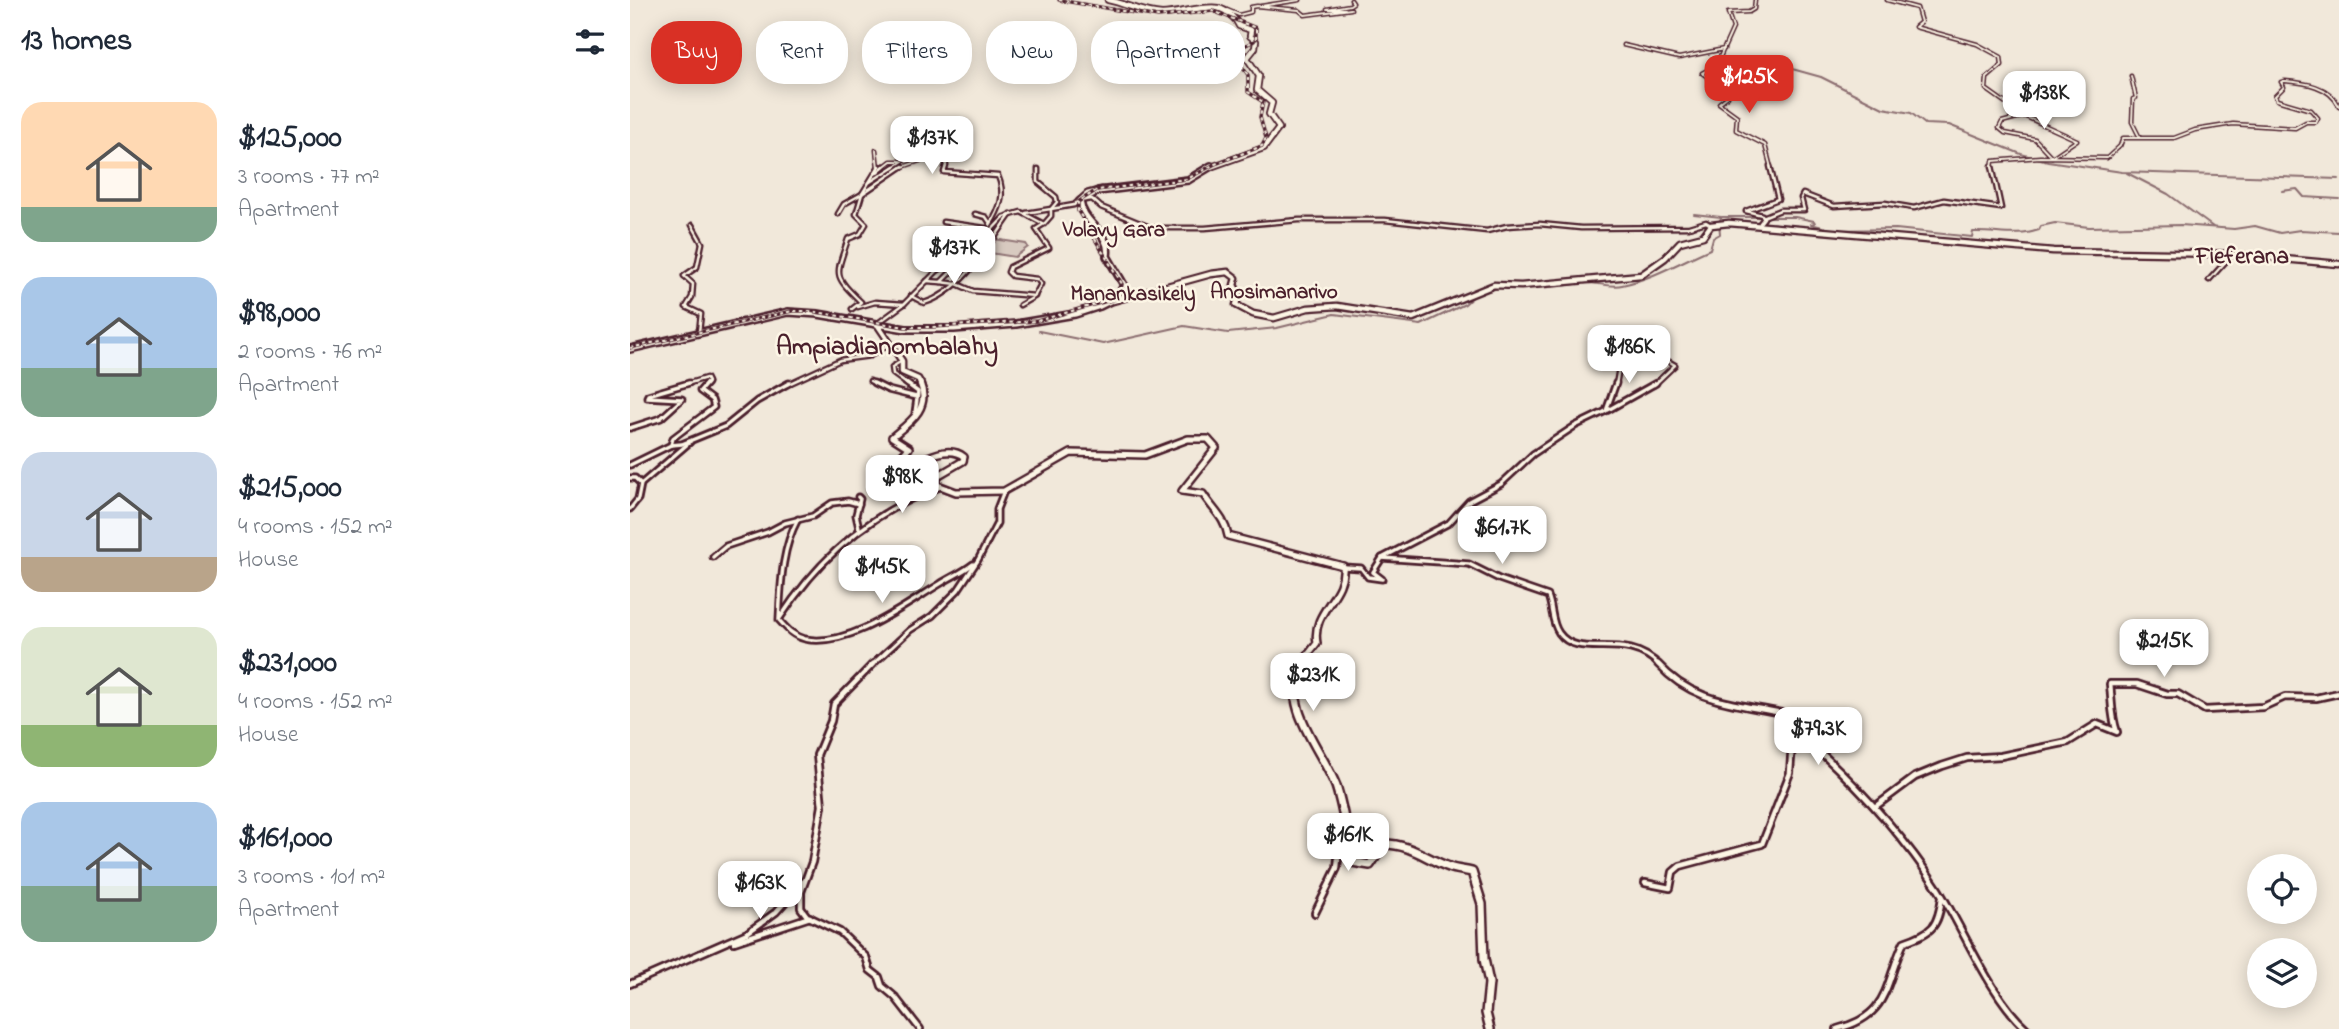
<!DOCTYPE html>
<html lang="en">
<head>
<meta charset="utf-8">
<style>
  body { margin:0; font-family:"Indie Flower",sans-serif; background:#f6f6f7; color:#1f2937; height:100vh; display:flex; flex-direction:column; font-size:26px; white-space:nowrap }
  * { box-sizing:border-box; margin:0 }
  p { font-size:23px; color:#747a83 }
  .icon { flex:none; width:38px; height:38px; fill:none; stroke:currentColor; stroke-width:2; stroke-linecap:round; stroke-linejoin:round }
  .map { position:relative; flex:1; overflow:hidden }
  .drawer { display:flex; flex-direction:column; background:#fff; width:630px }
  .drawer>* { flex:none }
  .top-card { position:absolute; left:21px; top:21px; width:665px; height:63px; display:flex; gap:14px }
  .fabs { position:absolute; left:1617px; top:854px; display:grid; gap:14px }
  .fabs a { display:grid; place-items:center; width:70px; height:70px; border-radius:50%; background:#fff; box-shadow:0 4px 18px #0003; font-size:35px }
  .price { position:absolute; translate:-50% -60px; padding:0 16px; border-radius:14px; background:#fff; color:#222; font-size:23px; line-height:46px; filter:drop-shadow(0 2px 4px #0008) }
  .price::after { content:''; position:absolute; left:50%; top:42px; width:21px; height:16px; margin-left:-10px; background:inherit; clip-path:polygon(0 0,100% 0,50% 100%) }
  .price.active { background:#d93025; color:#fff }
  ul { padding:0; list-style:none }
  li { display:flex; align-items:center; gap:21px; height:175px; padding:0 21px }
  li span { display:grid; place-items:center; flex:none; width:196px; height:140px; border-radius:21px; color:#555 }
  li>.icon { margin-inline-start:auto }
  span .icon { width:84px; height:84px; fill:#fffc; stroke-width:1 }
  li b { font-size:30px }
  h2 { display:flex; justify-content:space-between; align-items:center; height:84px; padding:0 21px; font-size:30px }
  .pill { padding:0 24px; border-radius:28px; background:#fff; box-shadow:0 4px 18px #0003; font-size:24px; line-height:63px }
  .pill.active { background:#d93025; color:#fff }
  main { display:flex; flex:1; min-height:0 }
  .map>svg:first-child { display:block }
  .green { fill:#d8cac0; stroke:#917476; stroke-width:2 }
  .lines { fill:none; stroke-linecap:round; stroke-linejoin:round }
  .stream { stroke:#8b6d6f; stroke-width:2 }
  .minor-far3-casing { stroke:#4a1f2b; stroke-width:5 }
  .minor-far2-casing { stroke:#4a1f2b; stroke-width:7 }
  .minor-far1-casing { stroke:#4a1f2b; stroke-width:9 }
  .minor-casing { stroke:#4a1f2b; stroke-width:10 }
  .tertiary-far2-casing { stroke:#4a1f2b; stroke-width:9 }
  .tertiary-far1-casing { stroke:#4a1f2b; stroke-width:10 }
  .tertiary-casing { stroke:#4a1f2b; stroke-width:12 }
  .primary-far1-casing { stroke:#4a1f2b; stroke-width:8 }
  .primary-casing { stroke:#4a1f2b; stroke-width:10 }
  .minor-far3 { stroke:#fcf5e5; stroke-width:2 }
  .minor-far2 { stroke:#fcf5e5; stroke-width:2.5 }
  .minor-far1 { stroke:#fcf5e5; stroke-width:3.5 }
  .minor { stroke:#fcf5e5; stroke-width:4.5 }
  .tertiary-far2 { stroke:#fcf5e5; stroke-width:4.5 }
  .tertiary-far1 { stroke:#fcf5e5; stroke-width:5 }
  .tertiary { stroke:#fcf5e5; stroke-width:7 }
  .primary-far1 { stroke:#fcf5e5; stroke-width:4.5 }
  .primary { stroke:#fcf5e5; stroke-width:5 }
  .rail-casing { stroke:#4a1f2b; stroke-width:3.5 }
  .rail { stroke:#fcf5e5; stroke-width:2; stroke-dasharray:3.5; stroke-linecap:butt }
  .labels { text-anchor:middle; stroke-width:5; stroke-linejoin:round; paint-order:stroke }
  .far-neighbourhood-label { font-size:21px; font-weight:bold; fill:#4a1f2b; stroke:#fcf5e5 }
  .far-quarter-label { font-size:23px; font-weight:bold; fill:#4a1f2b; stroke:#fcf5e5 }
  .neighbourhood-label { font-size:26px; font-weight:bold; fill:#4a1f2b; stroke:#fcf5e5 }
</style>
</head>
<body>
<main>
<section class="drawer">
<h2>13 homes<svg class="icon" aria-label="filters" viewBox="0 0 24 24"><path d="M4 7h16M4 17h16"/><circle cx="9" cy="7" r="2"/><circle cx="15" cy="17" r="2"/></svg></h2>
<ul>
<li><span style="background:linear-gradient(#ffd9b3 75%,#7fa58c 0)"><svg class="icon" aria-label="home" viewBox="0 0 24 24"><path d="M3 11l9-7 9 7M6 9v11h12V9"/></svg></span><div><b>$125,000</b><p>3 rooms · 77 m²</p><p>Apartment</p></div></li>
<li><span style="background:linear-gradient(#a9c7e8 65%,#7fa58c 0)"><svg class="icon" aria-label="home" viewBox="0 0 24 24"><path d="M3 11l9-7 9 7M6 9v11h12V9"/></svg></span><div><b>$98,000</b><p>2 rooms · 76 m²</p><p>Apartment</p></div></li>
<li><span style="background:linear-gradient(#c9d6e8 75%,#b9a48a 0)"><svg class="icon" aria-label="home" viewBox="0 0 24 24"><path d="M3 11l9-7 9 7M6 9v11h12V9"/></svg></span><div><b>$215,000</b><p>4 rooms · 152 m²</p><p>House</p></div></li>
<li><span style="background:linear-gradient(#dfe7d0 70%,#8fb573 0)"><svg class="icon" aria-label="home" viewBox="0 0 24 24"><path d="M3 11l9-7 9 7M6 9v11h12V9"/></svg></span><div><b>$231,000</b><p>4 rooms · 152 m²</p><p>House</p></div></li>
<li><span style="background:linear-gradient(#a9c7e8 60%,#7fa58c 0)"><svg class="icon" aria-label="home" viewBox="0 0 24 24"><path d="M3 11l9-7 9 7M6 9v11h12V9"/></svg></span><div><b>$161,000</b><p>3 rooms · 101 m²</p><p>Apartment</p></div></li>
</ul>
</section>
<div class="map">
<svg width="1709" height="1029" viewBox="0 0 1709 1029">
  <rect width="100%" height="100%" fill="#f1e8da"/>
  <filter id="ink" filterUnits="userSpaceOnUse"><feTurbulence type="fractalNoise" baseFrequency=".0143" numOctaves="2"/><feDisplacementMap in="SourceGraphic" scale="14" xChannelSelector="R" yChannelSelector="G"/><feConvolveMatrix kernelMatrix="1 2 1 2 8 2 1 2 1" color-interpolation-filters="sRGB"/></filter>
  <g filter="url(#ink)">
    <path class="green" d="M364 239 396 244 398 247 385 257 354 252Z"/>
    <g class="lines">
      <g class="stream">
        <path d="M1155 67 1191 77 1253 108 1281 113 1295 124 1319 125 1391 154 1418 161 1492 172 1709 179"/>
        <path d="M1497 173 1538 194 1583 227"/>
        <path d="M1652 191 1667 189 1674 197 1709 199"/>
        <path d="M1064 214 1091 217"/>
        <path d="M1206 230 1266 229 1342 237 1343 232C1367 231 1386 238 1409 230L1411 226 1425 223 1459 227 1551 225 1604 229 1625 226 1650 233 1670 230 1709 232"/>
        <path d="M916 286C929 288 940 284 954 283 966 282 981 288 992 285 1022 279 1052 261 1080 249L1083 238 1090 234 1089 221 1092 217H1165L1184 221 1185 223 1181 224 1200 229"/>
        <path d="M854 292 872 287"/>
        <path d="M409 331 473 344 554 326 598 333 647 328 704 314 791 325 835 304 846 294"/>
      </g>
      <defs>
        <g id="minor-far3">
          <path d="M1125 0 1124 9 1119 12 1098 13 1103 28 1090 57 1091 63 1072 73 1098 92V96L1089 103 1107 116 1106 130 1135 145 1141 168"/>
          <path d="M1257 0 1287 8 1291 22 1285 27 1347 44 1371 57 1372 65 1357 78 1356 89 1394 116"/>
          <path d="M631 6 670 0"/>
          <path d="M715 9H697L720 5 723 3 721 0"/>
          <path d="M597 10 609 15 621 12V7L627 6 669 10 675 15 721 9"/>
          <path d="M993 45 1049 58 1094 49"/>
          <path d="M1501 76 1506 98 1503 99 1502 122 1509 136"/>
          <path d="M1394 116 1447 140 1422 157 1405 139 1375 133 1369 128 1372 122Z"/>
          <path d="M246 150 248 168"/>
          <path d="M252 168 261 161H271"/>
          <path d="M262 168 273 161"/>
          <path d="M270 168 301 157H314L317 162 315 168"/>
          <path d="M1362 168 1363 161 1410 157 1477 158 1490 146 1493 138H1544L1565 130 1603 124 1665 128 1676 122H1686L1688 118 1681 110 1647 100 1645 96 1654 87 1651 82 1654 81C1675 83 1699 85 1709 106"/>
        </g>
        <g id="minor-far2">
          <path d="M316 166 314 172 368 176C376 194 370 209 360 225"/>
          <path d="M245 174 254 166"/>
          <path d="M240 182 265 166"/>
          <path d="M455 200 462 199 471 207 522 228H575L669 220H755L857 231 877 226 910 224 951 228 1059 227 1076 222 1081 225"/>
          <path d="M396 213 421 209 427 202 426 197 408 182V169"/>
          <path d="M208 214 214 204 232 194 249 166"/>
          <path d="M345 214 356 217 360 223"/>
          <path d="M1133 217 1150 210H1174L1171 198 1173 194 1204 206 1255 203 1284 208 1314 200 1371 208 1362 166"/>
          <path d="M313 222 362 229"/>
          <path d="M1130 223 1134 218 1132 215 1116 211 1148 199 1140 166"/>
          <path d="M62 225 72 243 67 267 54 276 63 284 62 297 56 307 71 314 69 332"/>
          <path d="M1579 280 1598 259 1599 254"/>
          <path d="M297 281 311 282 338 255 351 256"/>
          <path d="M311 282 327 284 343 291 405 296"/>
          <path d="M281 296 294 303C333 291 358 246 381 214"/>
          <path d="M390 305 404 297 411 284 407 279 382 276 378 272 380 267 419 248 406 229 414 224"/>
          <path d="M228 307 245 302 274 304 307 271 328 257 338 255 374 217 391 212 414 224 421 216V209L444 205 457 193 472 189"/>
          <path d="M222 309 231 302C202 274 206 276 218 239L230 234 236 224 226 214 232 194 273 166"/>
          <path d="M248 323 274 304"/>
          <path d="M272 361 262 367 263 374 278 385"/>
          <path d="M240 381 248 385"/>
          <path d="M53 385 76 378 78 382 75 385"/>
          <path d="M156 385 210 360 240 356 258 345"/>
          <path d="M986 385 990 362 1000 350"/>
          <path d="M1024 385 1045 365 1029 356"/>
        </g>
        <g id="minor-far1">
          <path d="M77 383 70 391 82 400 84 407 43 438 41 445 52 444 96 426 127 401 159 383"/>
          <path d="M244 383 258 390 286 397"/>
          <path d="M276 383 288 392 285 413"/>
          <path d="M978 410 1026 383"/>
          <path d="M0 428 31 418 52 399 17 397 18 395 59 383"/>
          <path d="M0 465 41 445"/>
          <path d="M0 478H5L11 484 8 499 0 509"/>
          <path d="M11 484 60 442"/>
          <path d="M228 497 230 499 226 515 229 528"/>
          <path d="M168 519C151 550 151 585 149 620 157 629 163 636 175 639 219 648 275 605 310 584 321 577 333 572 343 564"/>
          <path d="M83 557 96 546 138 532 155 523 183 516 202 503 218 501 229 504"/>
          <path d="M752 558 839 564 869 579 918 596C923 608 921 622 929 633 950 662 995 629 1030 666"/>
          <path d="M714 567 731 568 738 577 752 579 743 572 752 558 819 523 839 501 871 484 903 454 945 426 976 411 986 383"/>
          <path d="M150 618C189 558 242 511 310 487"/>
          <path d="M241 666 280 630 302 616 328 590 348 560 367 523V509L374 491"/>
        </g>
        <g id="minor">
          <path d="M243 664 204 704 201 721 187 755 192 806 182 862 171 892V908L177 916 210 932 236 957 240 970 249 977 252 986 265 997 290 1029"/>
          <path d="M1028 664C1062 702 1103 703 1151 713L1152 718C1211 768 1265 823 1308 889 1334 930 1361 998 1397 1029"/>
          <path d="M1246 806 1285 777 1312 766 1337 758 1371 756 1438 742 1467 724 1487 732C1481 716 1482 701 1480 684H1507L1537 694H1548L1575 710 1633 707 1655 697 1686 698 1709 693"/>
          <path d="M1015 883 1040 888 1043 872 1050 866 1132 844 1160 773 1163 728"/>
          <path d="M685 913 707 868 712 822"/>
          <path d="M104 942 180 917"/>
          <path d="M0 984 117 933 146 912 173 882"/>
          <path d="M1207 1029C1260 1016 1254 985 1274 942 1303 932 1308 927 1312 897"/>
        </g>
        <g id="tertiary-far2">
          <path d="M483 301 581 274 598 272 606 278 604 285 609 294 606 305 623 314 644 318 678 308 707 306 783 318 864 285 891 286 1011 275 1035 258 1050 242 1073 236 1081 225 1099 223 1423 251 1599 254 1709 264"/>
          <path d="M247 324 272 361V372L288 379 291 385"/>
        </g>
        <path id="tertiary-far1" d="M290 383C301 408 280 422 262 437L279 448 265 463 273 469C290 461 317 443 334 457L333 461 309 475 305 484 326 492 374 491 441 453 515 455 558 439H578L586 448 552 491 573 494C583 510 595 518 598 536L713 566C716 597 681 611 687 643L669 666"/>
        <path id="tertiary" d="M670 664C651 708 691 748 706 786 714 810 717 838 722 862L740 865 754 844C781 844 796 859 819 867 826 870 835 870 842 872L852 904 854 959 859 983 856 1013 860 1029"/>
        <path id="primary-far1" d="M478 0C497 4 513 13 532 14 548 14 574 5 588 8 597 10 606 19 609 26L621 30 620 36 626 41 625 48 617 58 629 76 627 90 642 103 639 114 649 128 634 148 578 168"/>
        <path id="primary" d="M0 349 158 312 188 314 276 329H324L386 324 445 314 470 306 488 297 494 285 477 256C482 233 452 223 450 201L468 191 558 180 581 166"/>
      </defs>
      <use href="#minor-far3" class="minor-far3-casing"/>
      <use href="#minor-far2" class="minor-far2-casing"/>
      <use href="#minor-far1" class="minor-far1-casing"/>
      <use href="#minor" class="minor-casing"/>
      <use href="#tertiary-far2" class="tertiary-far2-casing"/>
      <use href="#tertiary-far1" class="tertiary-far1-casing"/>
      <use href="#tertiary" class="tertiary-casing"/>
      <use href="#primary-far1" class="primary-far1-casing"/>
      <use href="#primary" class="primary-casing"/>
      <use href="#minor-far3" class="minor-far3"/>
      <use href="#minor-far2" class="minor-far2"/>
      <use href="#minor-far1" class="minor-far1"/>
      <use href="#minor" class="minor"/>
      <use href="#tertiary-far2" class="tertiary-far2"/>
      <use href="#tertiary-far1" class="tertiary-far1"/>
      <use href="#tertiary" class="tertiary"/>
      <use href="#primary-far1" class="primary-far1"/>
      <use href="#primary" class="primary"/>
      <defs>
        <g id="rail">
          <path d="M429 0 528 17 583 11 626 28V39"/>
          <path d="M0 348 162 311H180L275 327H303L407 321 484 299 490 293 492 284 448 211V202L467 190 557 179 585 164 632 146 636 138 630 117 633 102 618 92V75L604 55 608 49 624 41"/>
        </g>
      </defs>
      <use href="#rail" class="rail-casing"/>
      <use href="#rail" class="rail"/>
    </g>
  </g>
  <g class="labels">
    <g class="far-neighbourhood-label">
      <text x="484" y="236">Volavy Gara</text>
      <text x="644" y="298">Anosimanarivo</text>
      <text x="503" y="300">Manankasikely</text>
    </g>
    <g class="far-quarter-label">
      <text x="1612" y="263">Fieferana</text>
    </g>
    <g class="neighbourhood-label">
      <text x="257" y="354">Ampiadianombalahy</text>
    </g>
  </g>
</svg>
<div class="fabs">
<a><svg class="icon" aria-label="locate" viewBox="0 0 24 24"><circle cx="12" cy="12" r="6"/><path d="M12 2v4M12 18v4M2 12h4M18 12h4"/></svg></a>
<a><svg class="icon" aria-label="layers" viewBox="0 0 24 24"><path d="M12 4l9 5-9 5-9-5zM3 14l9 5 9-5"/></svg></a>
</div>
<b class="price active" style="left:1119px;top:115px">$125K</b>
<b class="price" style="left:1414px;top:131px">$138K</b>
<b class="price" style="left:302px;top:176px">$137K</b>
<b class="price" style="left:324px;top:286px">$137K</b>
<b class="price" style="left:999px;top:385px">$186K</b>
<b class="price" style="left:272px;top:515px">$98K</b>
<b class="price" style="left:872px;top:566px">$61.7K</b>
<b class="price" style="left:252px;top:605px">$145K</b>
<b class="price" style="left:1534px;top:679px">$215K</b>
<b class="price" style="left:683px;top:713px">$231K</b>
<b class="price" style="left:1188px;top:767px">$79.3K</b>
<b class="price" style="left:718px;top:873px">$161K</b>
<b class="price" style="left:130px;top:921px">$163K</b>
<div class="top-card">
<a class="pill active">Buy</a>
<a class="pill">Rent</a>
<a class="pill">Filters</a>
<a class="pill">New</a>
<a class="pill">Apartment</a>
</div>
</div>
</main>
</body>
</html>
